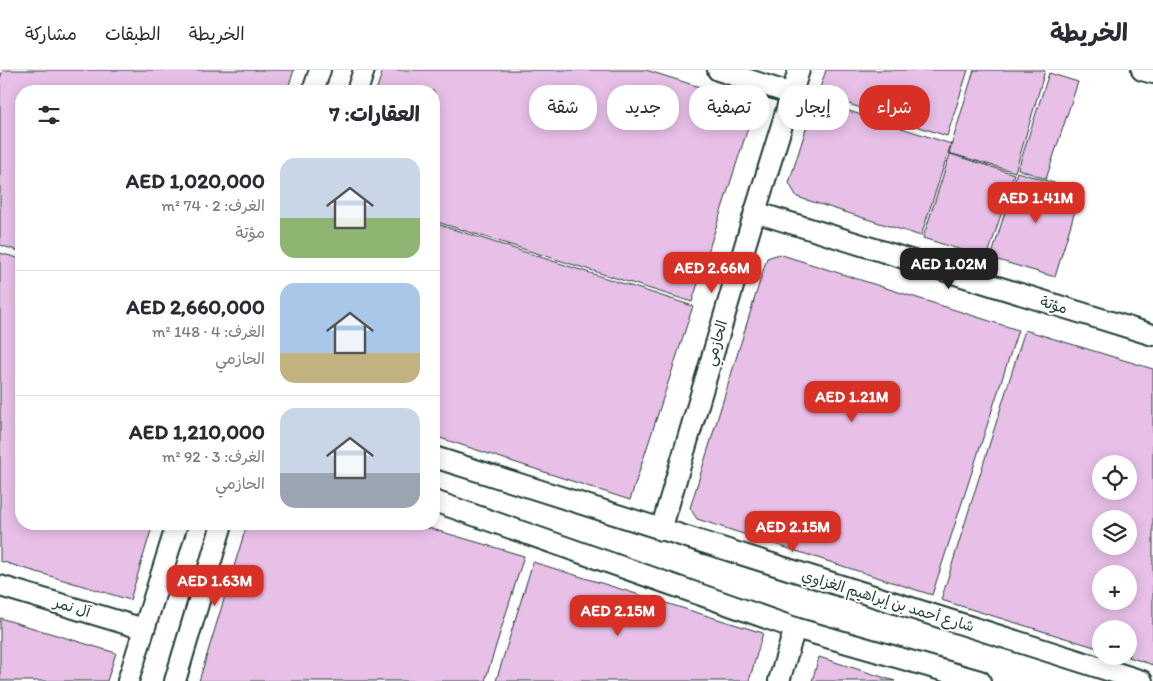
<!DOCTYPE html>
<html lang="ar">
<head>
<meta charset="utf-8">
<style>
  body { margin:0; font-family:Itim,"Playpen Sans Arabic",sans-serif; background:#f7f7f7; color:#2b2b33; direction:rtl; height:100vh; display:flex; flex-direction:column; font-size:19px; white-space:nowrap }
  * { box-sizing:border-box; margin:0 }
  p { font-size:16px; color:#7c7c81 }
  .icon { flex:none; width:28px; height:28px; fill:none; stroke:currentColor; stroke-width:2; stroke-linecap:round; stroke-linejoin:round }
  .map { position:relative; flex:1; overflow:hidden; direction:ltr }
  .sheet { position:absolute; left:15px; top:15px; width:425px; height:445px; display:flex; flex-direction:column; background:#fff; border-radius:20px; box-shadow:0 2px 12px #0003; direction:rtl }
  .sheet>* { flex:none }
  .hud { position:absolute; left:455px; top:15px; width:475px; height:45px; direction:rtl; display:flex; gap:10px }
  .fabs { position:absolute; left:1092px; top:385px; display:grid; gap:10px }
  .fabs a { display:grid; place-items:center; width:45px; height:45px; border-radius:50%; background:#fff; box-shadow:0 2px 12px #0003; font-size:25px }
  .price { position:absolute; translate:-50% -42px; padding:0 11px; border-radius:10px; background:#d93025; color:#fff; font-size:16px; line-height:32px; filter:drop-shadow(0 1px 2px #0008) }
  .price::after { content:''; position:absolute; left:50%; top:30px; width:15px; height:11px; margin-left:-8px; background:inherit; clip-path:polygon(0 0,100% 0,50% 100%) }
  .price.on { background:#222; color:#fff }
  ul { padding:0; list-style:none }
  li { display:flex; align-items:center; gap:15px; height:125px; padding:0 20px }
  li+li { border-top:1px solid #e1e1e2 }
  li span { display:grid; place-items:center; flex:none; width:140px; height:100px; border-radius:15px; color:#555 }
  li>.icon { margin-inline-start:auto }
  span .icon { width:60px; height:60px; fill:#fffc; stroke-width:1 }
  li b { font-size:21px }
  h2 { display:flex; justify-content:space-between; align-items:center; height:60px; padding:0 20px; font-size:21px }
  .tag { padding:0 18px; border-radius:20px; background:#fff; box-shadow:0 2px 12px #0003; font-size:18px; line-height:45px }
  .tag.on { background:#d93025; color:#fff }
  header { display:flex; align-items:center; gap:30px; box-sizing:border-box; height:70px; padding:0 25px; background:#fff; border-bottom:1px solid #e1e1e2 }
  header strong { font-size:24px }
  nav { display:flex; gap:28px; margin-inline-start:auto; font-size:18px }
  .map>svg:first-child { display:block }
  .building { fill:#e7bfe7; stroke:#1f3d34; fill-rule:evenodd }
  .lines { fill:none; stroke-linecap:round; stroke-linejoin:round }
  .minor-casing { stroke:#1f3d34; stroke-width:24 }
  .minor { stroke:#fff; stroke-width:20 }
  .labels { text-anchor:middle; stroke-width:4; stroke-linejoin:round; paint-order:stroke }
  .street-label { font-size:15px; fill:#1f3d34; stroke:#fff }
</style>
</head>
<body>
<header>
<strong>الخريطة</strong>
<nav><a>الخريطة</a><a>الطبقات</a><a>مشاركة</a></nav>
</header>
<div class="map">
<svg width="1153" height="611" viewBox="0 0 1153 611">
  <rect width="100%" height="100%" fill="#fff"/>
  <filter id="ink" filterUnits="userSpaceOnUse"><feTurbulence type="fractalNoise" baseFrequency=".02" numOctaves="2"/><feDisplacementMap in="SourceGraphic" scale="10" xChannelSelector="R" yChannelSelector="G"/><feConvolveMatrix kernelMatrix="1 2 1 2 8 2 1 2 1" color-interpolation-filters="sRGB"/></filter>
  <g filter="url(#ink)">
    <g class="building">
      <path d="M3 0H294L287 21H21V182L0 175V8Z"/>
      <path d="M383 0H646L747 32 753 42 692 232 434 151V21H376Z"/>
      <path d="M826 0H968L947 66 818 24Z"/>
      <path d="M974 0H1041L1045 1 1015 102 949 83Z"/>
      <path d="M1049 3 1078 12 1046 109 1018 99Z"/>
      <path d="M815 30 951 74 921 166 797 127 789 113Z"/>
      <path d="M950 84 1014 104 987 188 923 168Z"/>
      <path d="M1017 102 1081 121 1055 207 991 188Z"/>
      <path d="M434 153 693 236 630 430 434 366Z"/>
      <path d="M0 183 21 189V454H153L130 530 0 491Z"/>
      <path d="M779 184 1018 260 932 525 697 449 690 438 767 188Z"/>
      <path d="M1025 260 1153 299V595L1126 586H1129V559H1101V579L941 530ZM1101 394H1129V421H1101ZM1101 449H1129V476H1101ZM1101 504H1129V531H1101Z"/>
      <path d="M247 454H415L524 486 485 611H199Z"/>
      <path d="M533 492 763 563 749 611H496Z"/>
      <path d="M0 548 116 583 107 611H0Z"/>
      <path d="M819 587 895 611H812Z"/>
    </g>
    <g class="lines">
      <defs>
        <g id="minor">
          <path d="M718 0 792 24"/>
          <path d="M1142 0 1153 3"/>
          <path d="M313 21 320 0"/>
          <path d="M357 21 364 0"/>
          <path d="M755 142 1153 265"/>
          <path d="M434 387 1142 611"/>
          <path d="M434 431 795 558 980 611"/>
          <path d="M661 460 755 142 799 0"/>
          <path d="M0 516 144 559"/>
          <path d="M128 611 177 454"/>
          <path d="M175 611 222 454"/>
          <path d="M779 611 795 558"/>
        </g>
      </defs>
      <use href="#minor" class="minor-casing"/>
      <use href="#minor" class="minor"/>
    </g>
  </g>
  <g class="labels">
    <g class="street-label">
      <text transform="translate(1054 235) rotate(17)" y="5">مؤتة</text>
      <text transform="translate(716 273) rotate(-74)" y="5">الحازمي</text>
      <text transform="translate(888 531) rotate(17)" y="5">شارع أحمد بن إبراهيم الغزاوي</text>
      <text transform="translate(72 537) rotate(17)" y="5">آل نمر</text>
    </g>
  </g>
</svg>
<div class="fabs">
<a><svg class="icon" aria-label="locate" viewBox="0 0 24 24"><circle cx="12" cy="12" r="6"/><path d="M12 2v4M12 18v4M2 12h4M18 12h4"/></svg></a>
<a><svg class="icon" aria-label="layers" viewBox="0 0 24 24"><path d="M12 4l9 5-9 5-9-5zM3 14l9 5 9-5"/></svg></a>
<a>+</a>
<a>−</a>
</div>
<b class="price" style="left:1036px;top:154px">AED 1.41M</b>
<b class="price on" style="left:949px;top:220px">AED 1.02M</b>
<b class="price" style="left:712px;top:224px">AED 2.66M</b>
<b class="price" style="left:852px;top:353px">AED 1.21M</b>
<b class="price" style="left:793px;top:483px">AED 2.15M</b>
<b class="price" style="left:215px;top:537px">AED 1.63M</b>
<b class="price" style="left:618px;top:567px">AED 2.15M</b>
<div class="hud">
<a class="tag on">شراء</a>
<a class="tag">إيجار</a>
<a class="tag">تصفية</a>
<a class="tag">جديد</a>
<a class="tag">شقة</a>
</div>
<section class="sheet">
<h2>العقارات: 7<svg class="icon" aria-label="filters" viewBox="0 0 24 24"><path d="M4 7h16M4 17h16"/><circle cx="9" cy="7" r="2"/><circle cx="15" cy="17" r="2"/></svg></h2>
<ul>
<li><span style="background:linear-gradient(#c9d6e8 60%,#8fb573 0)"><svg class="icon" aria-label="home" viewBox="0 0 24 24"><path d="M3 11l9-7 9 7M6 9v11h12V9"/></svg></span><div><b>AED 1,020,000</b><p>الغرف: 2 · 74 m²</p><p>مؤتة</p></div></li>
<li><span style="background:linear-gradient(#a9c7e8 70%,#c2b280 0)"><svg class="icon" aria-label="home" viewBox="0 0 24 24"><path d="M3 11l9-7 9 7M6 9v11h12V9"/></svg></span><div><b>AED 2,660,000</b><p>الغرف: 4 · 148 m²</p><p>الحازمي</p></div></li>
<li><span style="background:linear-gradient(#c9d6e8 65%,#9aa5b1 0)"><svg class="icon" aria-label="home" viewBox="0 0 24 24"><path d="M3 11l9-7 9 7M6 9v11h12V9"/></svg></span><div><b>AED 1,210,000</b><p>الغرف: 3 · 92 m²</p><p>الحازمي</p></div></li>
</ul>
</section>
</div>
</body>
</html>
